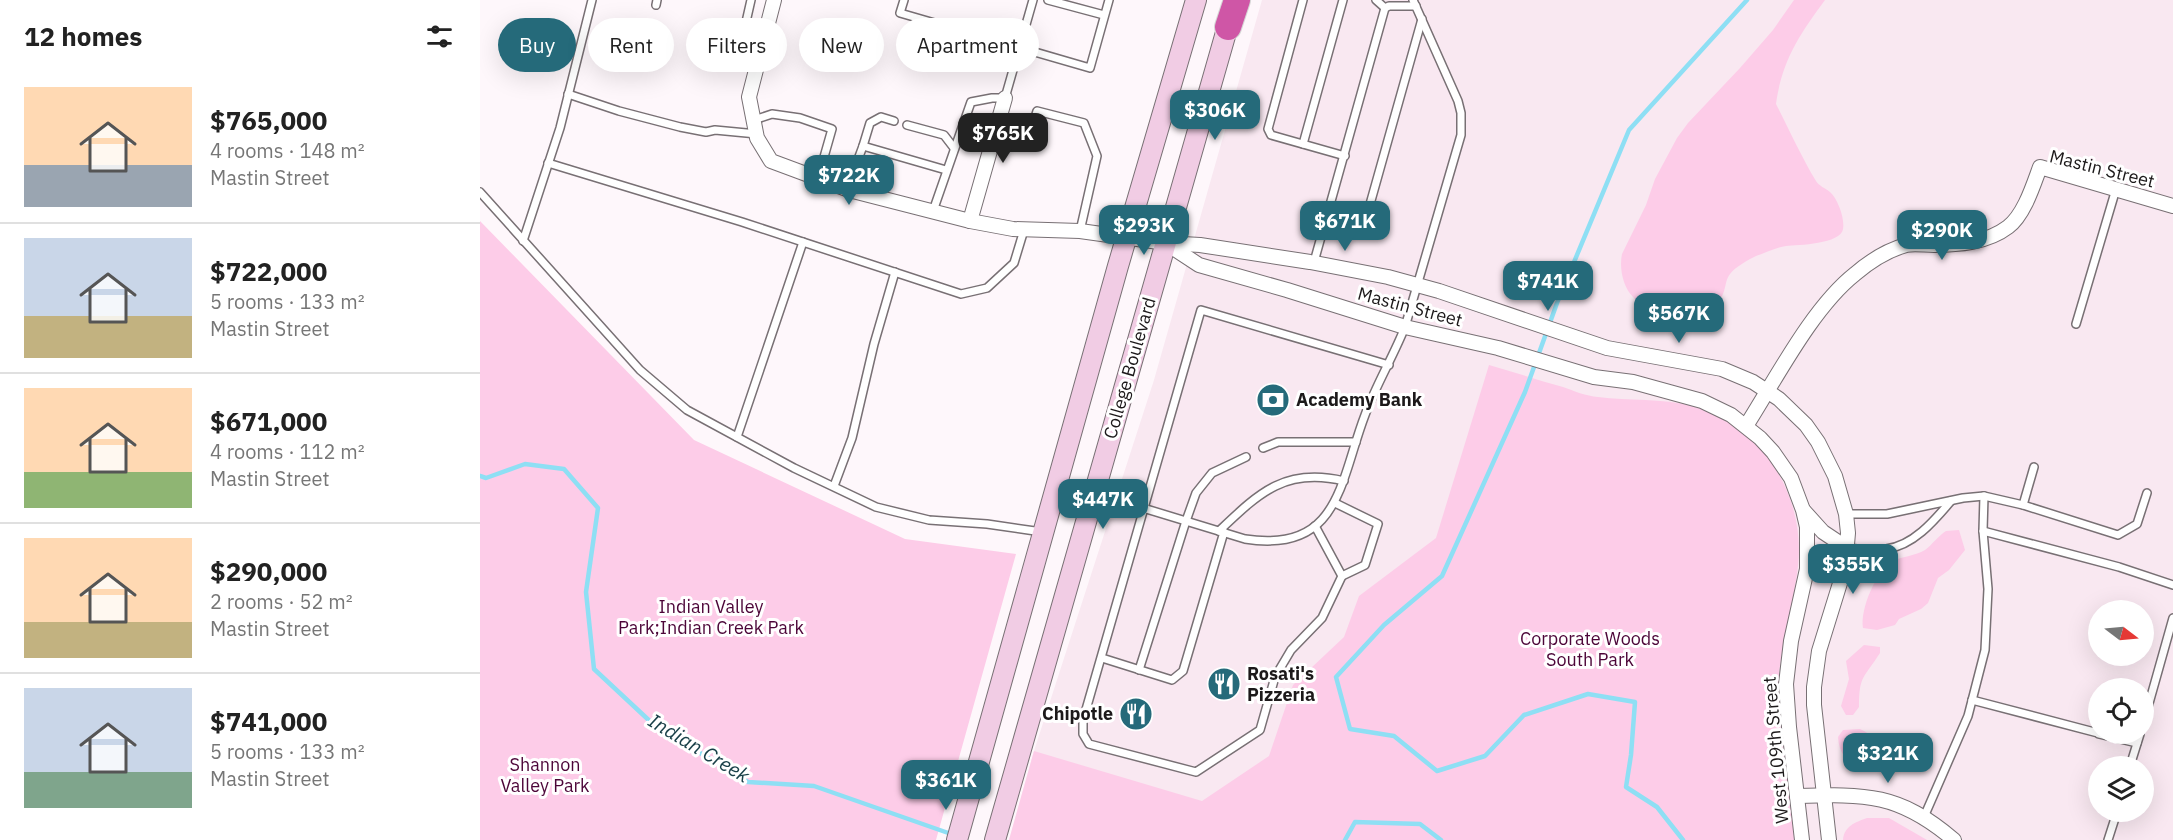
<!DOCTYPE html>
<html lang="en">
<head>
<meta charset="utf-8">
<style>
  body { margin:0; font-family:"IBM Plex Sans",sans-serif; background:#f6f6f6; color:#222; height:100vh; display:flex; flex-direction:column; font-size:22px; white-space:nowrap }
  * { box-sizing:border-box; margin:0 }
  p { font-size:20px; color:#767676 }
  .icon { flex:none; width:33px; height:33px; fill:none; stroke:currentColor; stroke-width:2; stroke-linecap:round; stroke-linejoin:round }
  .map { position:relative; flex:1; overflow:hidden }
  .panel { display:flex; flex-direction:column; background:#fff; width:480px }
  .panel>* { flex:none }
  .hud { position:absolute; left:18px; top:18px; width:570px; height:54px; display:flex; gap:12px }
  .needle { width:39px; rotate:106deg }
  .fabs { position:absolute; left:1608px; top:600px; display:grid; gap:12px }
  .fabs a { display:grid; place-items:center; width:66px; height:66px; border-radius:50%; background:#fff; box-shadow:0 6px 24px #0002; font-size:30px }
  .price { position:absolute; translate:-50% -51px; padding:0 14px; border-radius:12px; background:#256a7a; color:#fff; font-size:20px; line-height:39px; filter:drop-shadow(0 2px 3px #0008) }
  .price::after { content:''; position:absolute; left:50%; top:36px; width:18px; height:14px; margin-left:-9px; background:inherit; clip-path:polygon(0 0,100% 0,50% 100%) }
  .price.selected { background:#222; color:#fff }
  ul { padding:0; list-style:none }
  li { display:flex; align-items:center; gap:18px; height:150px; padding:0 24px }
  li+li { border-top:2px solid #e0e0e0 }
  li span { display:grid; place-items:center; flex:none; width:168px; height:120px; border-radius:0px; color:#555 }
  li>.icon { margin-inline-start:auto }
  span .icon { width:72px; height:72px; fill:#fffc; stroke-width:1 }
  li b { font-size:26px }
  h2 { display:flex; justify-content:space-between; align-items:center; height:72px; padding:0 24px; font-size:26px }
  .pill { padding:0 21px; border-radius:27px; background:#fff; box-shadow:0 6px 24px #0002; font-size:21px; line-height:54px }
  .pill.selected { background:#256a7a; color:#fff }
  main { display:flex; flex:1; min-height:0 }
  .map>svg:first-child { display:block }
  .built { fill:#f9e8f1; fill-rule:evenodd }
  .green { fill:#fdcce8 }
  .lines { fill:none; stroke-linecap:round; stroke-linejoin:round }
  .stream { stroke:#8edff4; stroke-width:4.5 }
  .service-casing { stroke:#787074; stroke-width:10 }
  .minor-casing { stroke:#787074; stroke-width:16 }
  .secondary-casing { stroke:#787074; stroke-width:22 }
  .motorway-casing { stroke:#d6d6d6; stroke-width:28 }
  .service { stroke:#fff; stroke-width:7 }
  .minor { stroke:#fff; stroke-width:14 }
  .secondary { stroke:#f1cce4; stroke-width:20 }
  .motorway { stroke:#cf56a6; stroke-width:26 }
  .labels { text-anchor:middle; stroke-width:6; stroke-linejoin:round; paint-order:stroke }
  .street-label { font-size:18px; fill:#1c191a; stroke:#fff }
  .poi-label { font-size:18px; font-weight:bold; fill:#1c191a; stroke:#fff; text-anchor:start }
  .park-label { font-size:18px; fill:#4c0538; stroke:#fff }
  .water-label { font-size:20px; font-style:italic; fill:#193f48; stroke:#fff }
</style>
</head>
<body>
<main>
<section class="panel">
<h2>12 homes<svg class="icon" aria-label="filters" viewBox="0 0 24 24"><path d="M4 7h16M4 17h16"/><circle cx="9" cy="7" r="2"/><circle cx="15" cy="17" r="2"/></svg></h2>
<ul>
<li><span style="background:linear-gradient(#ffd9b3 65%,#9aa5b1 0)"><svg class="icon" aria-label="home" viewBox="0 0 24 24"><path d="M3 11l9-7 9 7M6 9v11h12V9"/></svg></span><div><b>$765,000</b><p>4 rooms · 148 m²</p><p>Mastin Street</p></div></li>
<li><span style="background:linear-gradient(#c9d6e8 65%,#c2b280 0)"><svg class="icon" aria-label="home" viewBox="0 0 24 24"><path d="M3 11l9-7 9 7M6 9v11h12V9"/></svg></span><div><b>$722,000</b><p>5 rooms · 133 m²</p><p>Mastin Street</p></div></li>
<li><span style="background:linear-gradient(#ffd9b3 70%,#8fb573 0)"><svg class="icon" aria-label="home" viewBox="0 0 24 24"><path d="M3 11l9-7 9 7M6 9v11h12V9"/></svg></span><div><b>$671,000</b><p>4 rooms · 112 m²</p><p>Mastin Street</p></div></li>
<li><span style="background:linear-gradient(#ffd9b3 70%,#c2b280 0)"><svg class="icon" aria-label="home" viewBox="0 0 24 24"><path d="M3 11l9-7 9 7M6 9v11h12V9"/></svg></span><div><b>$290,000</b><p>2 rooms · 52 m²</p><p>Mastin Street</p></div></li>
<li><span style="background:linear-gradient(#c9d6e8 70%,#7fa58c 0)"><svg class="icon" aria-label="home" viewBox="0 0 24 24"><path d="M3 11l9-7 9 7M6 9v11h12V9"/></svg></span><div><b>$741,000</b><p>5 rooms · 133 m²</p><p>Mastin Street</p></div></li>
</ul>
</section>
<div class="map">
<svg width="1693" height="840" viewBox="0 0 1693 840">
  <rect width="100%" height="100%" fill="#fef7fb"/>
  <path class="built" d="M782 0H1693V840H529L554 751 674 380ZM1618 610H1664V656H1618ZM1618 688H1664V734H1618ZM1618 766H1664V812H1618Z"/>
  <g class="green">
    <path d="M1314 0H1345C1320 34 1302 60 1296 104 1309 129 1321 156 1336 181 1339 186 1345 188 1350 192 1358 199 1365 219 1363 229 1361 244 1318 245 1306 246 1297 247 1285 253 1276 256 1269 259 1254 268 1250 274 1245 280 1246 289 1242 296 1214 344 1186 332 1153 297 1143 287 1139 268 1142 254L1166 205 1175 179 1197 138 1208 123 1260 68 1293 30Z"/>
    <path d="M0 221 214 440 425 539 536 554 456 840H0Z"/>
    <path d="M1009 365C1034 372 1058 380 1083 387 1094 391 1106 396 1118 397 1149 401 1182 398 1212 406 1282 425 1326 496 1318 566 1313 611 1297 654 1298 700 1300 747 1311 793 1314 840H529L554 751 722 801 789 756 813 685 864 637 879 596 956 538Z"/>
    <path d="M1479 530 1485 550 1469 570 1458 578 1448 603 1441 609 1419 619 1415 625 1397 630 1383 628C1380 609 1396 571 1413 561 1423 556 1435 556 1445 550 1452 545 1458 536 1466 531Z"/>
    <path d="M1384 645 1400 647V653C1384 678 1379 675 1379 707L1373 715H1366L1361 706 1369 679 1366 661Z"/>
    <path d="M1380 729C1394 735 1403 747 1416 756 1426 755 1431 749 1442 747L1448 756 1445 765 1439 771C1429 772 1421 768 1411 768 1387 766 1360 770 1358 737L1363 730Z"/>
    <path d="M1387 818H1409L1447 840H1363C1364 826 1376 822 1387 818Z"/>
  </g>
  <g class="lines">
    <g class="stream">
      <path d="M0 476 6 478 45 464 84 469 118 508 106 592 114 669 174 725 268 782 334 786 474 835"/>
      <path d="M865 840 875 822 940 824 961 840"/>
      <path d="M1203 840 1177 807 1146 787 1151 755 1155 702 1108 694 1044 715 1005 756 957 771 914 736 870 729 856 677 904 625 962 576 1045 392 1077 303 1149 130 1267 0"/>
    </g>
    <defs>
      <g id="service">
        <path d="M271 0 266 22 287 27"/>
        <path d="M424 0 420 13 610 68 629 0"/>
        <path d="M568 0 624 15"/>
        <path d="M823 0 788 129 791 135 865 156"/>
        <path d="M896 0 905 8"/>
        <path d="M176 5 177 0"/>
        <path d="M88 94 139 111 200 127 226 132 235 130 277 134"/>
        <path d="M519 118 552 127 557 111 604 123 617 156 600 231"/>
        <path d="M274 120 292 114 320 118 352 129 338 178"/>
        <path d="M427 125 464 135 474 148"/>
        <path d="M823 144 863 0"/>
        <path d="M383 146 390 123 401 117 414 121"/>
        <path d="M68 163 262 222 481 294 507 288 534 263 544 230"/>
        <path d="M367 189 383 146 466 170"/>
        <path d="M0 192 160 370 207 410 314 468 396 507 449 520 507 524 562 532"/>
        <path d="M453 211 491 102 512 98H525L553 0"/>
        <path d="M847 220 877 227 881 226 885 222 942 19"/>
        <path d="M43 241 80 128 112 0"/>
        <path d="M834 262 905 8 909 6H936"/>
        <path d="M1596 324 1636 189"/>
        <path d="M257 437 323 242"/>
        <path d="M783 448 798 442H876"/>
        <path d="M354 486 372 438 394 344 415 272"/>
        <path d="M617 494 765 539C860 554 860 480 885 415 896 385 913 357 925 327L981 135V113L978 101 933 0"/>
        <path d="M855 503 898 524 885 565 862 576"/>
        <path d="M1543 505 1554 467"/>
        <path d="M1366 514H1407L1483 498 1504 496 1543 505 1638 535 1657 524 1667 493"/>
        <path d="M835 526 862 576 842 618 811 650 795 677 780 730 716 772 609 744 603 734V720L721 310 909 365"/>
        <path d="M739 531C779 493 805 467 864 481"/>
        <path d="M1503 531 1639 567 1693 585"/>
        <path d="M1367 548C1380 549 1394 551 1406 549 1433 546 1454 521 1471 501"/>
        <path d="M622 658 692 680 703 671 744 532"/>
        <path d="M659 670 706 521 716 493 732 473 766 457"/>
        <path d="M1492 700 1618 733"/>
        <path d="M1664 721 1693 618"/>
        <path d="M1619 734 1657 743"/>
        <path d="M1650 766 1660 734"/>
        <path d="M1444 817 1488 716 1505 650 1508 589 1503 531 1504 496"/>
        <path d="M1628 840 1637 812"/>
      </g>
      <g id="minor">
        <path d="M294 0 269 97 277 138 291 161 369 190 490 221 533 229 600 231 686 243 720 245 830 262 908 277 959 291 1127 348 1242 369 1273 382 1299 399 1326 425 1338 442 1355 476 1366 514 1368 533 1365 567 1339 651 1334 687V705L1349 840"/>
        <path d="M490 221 525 98"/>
        <path d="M687 244 719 265 807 290 925 327 1018 348 1114 377 1153 382 1222 401 1251 415 1280 438 1293 452 1311 478 1323 510 1327 527V569L1311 641 1306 684 1309 727 1322 840"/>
        <path d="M1266 426C1296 379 1332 308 1375 274 1389 262 1408 250 1426 245 1434 243 1445 245 1454 245 1478 245 1507 243 1528 227 1544 215 1553 186 1560 167L1693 206"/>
        <path d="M1324 511 1343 532 1367 548"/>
        <path d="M1317 796C1386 794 1419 793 1474 840"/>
      </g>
      <g id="secondary">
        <path d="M477 840 638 266 716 0"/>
        <path d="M515 840 751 15"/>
      </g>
      <path id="motorway" d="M748 27 757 0"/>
    </defs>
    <use href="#service" class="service-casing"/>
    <use href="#minor" class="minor-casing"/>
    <use href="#secondary" class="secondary-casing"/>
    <use href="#motorway" class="motorway-casing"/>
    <use href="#service" class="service"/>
    <use href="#minor" class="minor"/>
    <use href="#secondary" class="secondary"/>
    <use href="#motorway" class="motorway"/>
  </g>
  <defs>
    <symbol id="bank-disc" viewBox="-11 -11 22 22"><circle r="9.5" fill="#256a7a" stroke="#fff"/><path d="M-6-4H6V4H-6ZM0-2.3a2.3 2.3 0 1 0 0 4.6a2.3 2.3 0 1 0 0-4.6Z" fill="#fff"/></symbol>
    <symbol id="restaurant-disc" viewBox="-11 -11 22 22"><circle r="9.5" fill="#256a7a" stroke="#fff"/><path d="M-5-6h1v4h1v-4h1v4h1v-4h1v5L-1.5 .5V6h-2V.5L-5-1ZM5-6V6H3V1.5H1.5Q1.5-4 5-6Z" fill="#fff"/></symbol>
  </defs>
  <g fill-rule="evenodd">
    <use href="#bank-disc" x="774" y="381" width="38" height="38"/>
    <use href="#restaurant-disc" x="725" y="665" width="38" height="38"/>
    <use href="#restaurant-disc" x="637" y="695" width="38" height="38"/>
  </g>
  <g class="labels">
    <g class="street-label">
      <text transform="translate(1622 169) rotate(14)" y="6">Mastin Street</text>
      <text transform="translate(930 307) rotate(15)" y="6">Mastin Street</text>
      <text transform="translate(650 368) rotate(-74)" y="6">College Boulevard</text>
      <text transform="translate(1296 750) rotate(-95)" y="6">West 109th Street</text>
    </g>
    <g class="poi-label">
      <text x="816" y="406">Academy Bank</text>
      <text x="767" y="680">Rosati's<tspan x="767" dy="21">Pizzeria</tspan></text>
      <text x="633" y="720" text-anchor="end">Chipotle</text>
    </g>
    <g class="park-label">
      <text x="231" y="613">Indian Valley<tspan x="231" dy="21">Park;Indian Creek Park</tspan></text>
      <text x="1110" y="645">Corporate Woods<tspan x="1110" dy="21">South Park</tspan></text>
      <text x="65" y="771">Shannon<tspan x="65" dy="21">Valley Park</tspan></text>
    </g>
    <g class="water-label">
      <text transform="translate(219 748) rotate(31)" y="7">Indian Creek</text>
    </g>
  </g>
</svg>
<div class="fabs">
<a><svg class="needle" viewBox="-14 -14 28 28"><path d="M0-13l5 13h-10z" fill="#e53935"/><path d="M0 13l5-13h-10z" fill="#767676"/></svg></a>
<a><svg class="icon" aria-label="locate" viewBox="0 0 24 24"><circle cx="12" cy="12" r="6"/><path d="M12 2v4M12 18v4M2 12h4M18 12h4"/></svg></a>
<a><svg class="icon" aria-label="layers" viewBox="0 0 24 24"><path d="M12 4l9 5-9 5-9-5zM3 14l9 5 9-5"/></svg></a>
</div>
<b class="price" style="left:735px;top:141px">$306K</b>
<b class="price selected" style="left:523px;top:164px">$765K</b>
<b class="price" style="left:369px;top:206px">$722K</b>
<b class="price" style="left:865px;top:252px">$671K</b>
<b class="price" style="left:664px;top:256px">$293K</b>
<b class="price" style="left:1462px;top:261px">$290K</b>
<b class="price" style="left:1068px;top:312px">$741K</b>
<b class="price" style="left:1199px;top:344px">$567K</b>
<b class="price" style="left:623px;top:530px">$447K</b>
<b class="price" style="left:1373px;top:595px">$355K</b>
<b class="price" style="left:1408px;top:784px">$321K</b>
<b class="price" style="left:466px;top:811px">$361K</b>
<div class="hud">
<a class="pill selected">Buy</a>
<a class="pill">Rent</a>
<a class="pill">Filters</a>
<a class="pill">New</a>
<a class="pill">Apartment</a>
</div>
</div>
</main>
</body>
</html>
